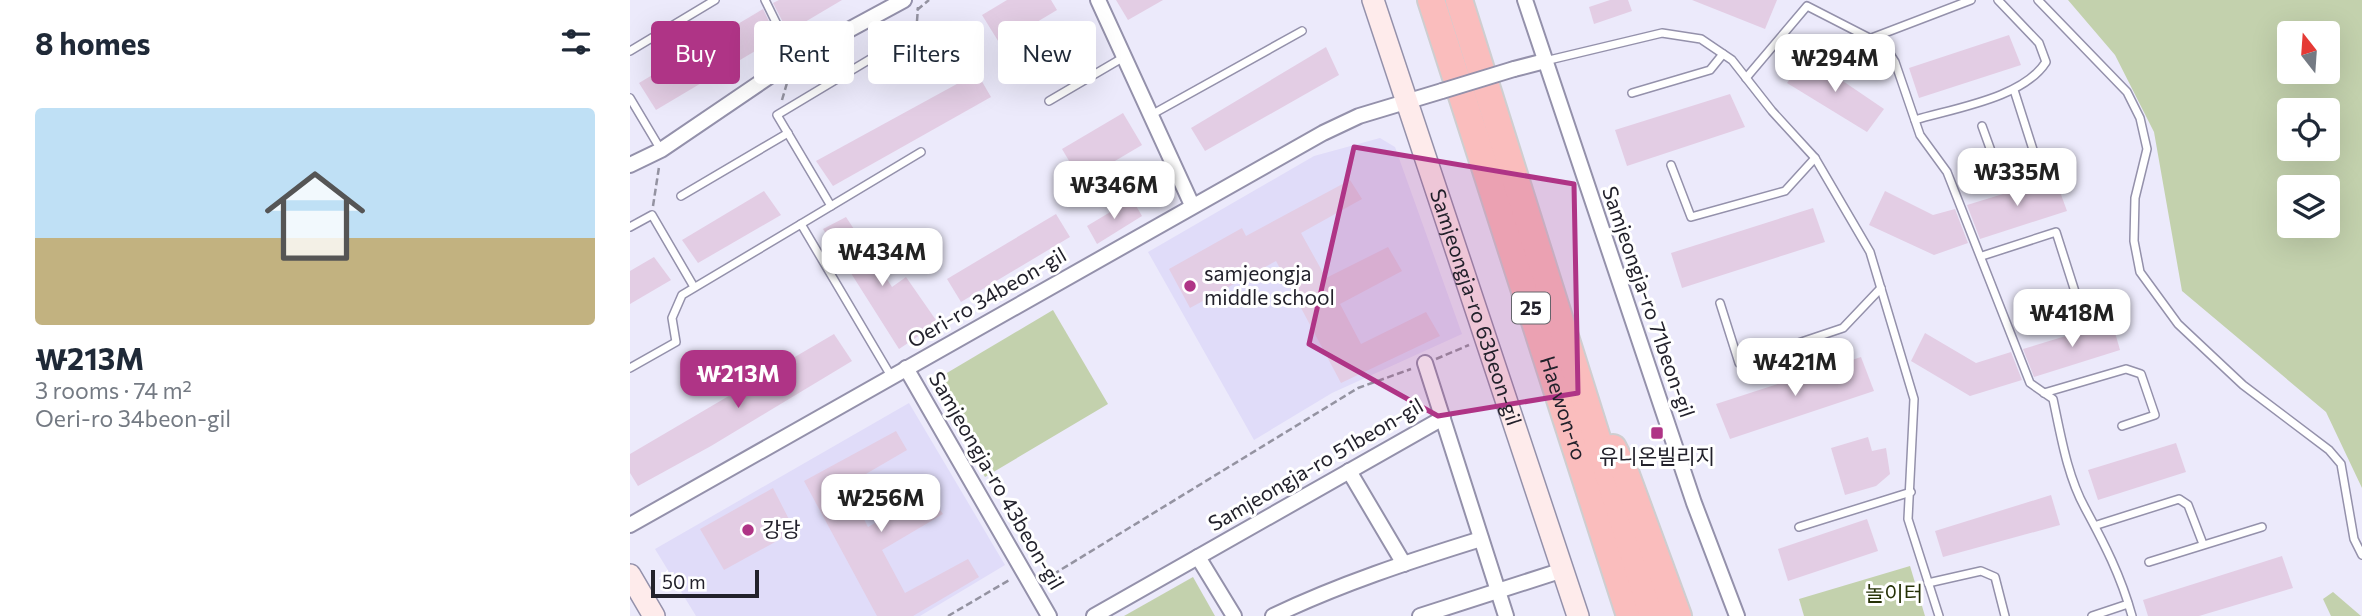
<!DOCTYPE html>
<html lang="en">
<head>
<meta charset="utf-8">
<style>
  body { margin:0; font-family:Commissioner,"Noto Sans KR",sans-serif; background:#f2f2f3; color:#1f2937; height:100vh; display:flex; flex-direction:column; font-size:26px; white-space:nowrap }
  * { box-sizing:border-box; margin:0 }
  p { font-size:23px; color:#747a83 }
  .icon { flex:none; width:38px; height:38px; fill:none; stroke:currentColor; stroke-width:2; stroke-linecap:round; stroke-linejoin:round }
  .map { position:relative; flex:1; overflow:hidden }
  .drawer { display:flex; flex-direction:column; background:#fff; width:630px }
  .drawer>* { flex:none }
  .guide { position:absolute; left:21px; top:21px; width:665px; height:63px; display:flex; gap:14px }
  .needle { width:46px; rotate:343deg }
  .fabs { position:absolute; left:1647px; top:21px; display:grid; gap:14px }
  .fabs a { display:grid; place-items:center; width:63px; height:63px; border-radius:7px; background:#fff; box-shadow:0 7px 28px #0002; font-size:35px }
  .scale { position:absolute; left:21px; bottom:18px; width:108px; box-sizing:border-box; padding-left:7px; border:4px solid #22212b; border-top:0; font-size:19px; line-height:24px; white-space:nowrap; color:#22212b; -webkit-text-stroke:5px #fff; paint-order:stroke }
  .price { position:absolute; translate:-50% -60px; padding:0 16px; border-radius:14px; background:#fff; color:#222; font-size:23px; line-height:46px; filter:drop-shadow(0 2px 4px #0008) }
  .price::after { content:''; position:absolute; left:50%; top:42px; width:21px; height:16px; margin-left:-10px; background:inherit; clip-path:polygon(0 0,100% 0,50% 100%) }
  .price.selected { background:#af3486; color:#fff }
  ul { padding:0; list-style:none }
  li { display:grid; align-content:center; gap:14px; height:371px; padding:0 35px }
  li+li { border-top:2px solid #e0e1e3 }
  li span { display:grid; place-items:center; height:217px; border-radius:7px; color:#555 }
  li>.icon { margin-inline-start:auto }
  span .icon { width:126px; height:126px; fill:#fffc; stroke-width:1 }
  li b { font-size:30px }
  h2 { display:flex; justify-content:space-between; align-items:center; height:84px; padding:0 35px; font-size:30px }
  .pill { padding:0 24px; border-radius:7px; background:#fff; box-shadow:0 7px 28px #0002; font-size:24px; line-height:63px }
  .pill.selected { background:#af3486; color:#fff }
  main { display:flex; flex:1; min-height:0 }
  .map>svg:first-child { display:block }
  .built { fill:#e0dcf9 }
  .green { fill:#c3d1ad; fill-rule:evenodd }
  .building { fill:#e3cde4 }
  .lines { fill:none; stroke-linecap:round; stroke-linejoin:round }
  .lane-casing { stroke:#9491ab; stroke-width:10 }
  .street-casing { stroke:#9491ab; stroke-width:18 }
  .secondary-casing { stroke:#9491ab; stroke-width:24 }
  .highway-casing { stroke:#ceced0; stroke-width:30 }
  .path { stroke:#9493a1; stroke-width:2.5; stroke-dasharray:7 3.5; stroke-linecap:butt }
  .lane { stroke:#fff; stroke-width:7 }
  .street { stroke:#fff; stroke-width:14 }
  .secondary { stroke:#feebeb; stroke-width:21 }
  .highway { stroke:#fabdbd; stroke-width:26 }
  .street-bridge-casing { stroke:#9491ab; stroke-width:18; stroke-linecap:butt }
  .street-bridge { stroke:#fff; stroke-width:14 }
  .marked { fill:#af3486; fill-opacity:0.2; stroke:#af3486; stroke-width:5; stroke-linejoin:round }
  .poi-dot { fill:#af3486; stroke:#fff; stroke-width:2.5 }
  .labels { text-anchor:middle; stroke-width:6; stroke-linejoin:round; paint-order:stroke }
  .shield { fill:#fff; stroke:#64646b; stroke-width:2 }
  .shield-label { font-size:19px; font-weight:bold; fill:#22212b }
  .poi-label { font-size:21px; fill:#22212b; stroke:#fff; text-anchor:start }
  .street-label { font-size:21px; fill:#22212b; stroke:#fff }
  .park-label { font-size:21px; fill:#253106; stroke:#fff }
</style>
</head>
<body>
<main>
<section class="drawer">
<h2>8 homes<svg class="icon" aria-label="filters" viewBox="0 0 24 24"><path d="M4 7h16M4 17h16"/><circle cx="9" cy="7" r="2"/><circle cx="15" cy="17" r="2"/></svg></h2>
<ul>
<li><span style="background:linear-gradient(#bfe0f5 60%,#c2b280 0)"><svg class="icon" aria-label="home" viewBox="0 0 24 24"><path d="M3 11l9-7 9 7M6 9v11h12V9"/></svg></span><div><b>₩213M</b><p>3 rooms · 74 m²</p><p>Oeri-ro 34beon-gil</p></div></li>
</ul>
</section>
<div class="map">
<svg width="1732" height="616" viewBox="0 0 1732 616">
  <rect width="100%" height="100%" fill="#eceafb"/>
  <g class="built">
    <path d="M750 138 765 147 832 334 702 393 624 440 518 252 684 156Z"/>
    <path d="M279 403 375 565 290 616H66L25 549Z"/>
  </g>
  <g class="green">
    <path d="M1438 0H1732V488L1696 412 1552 291 1524 132 1485 55ZM1698 33V72H1659V33ZM1698 110V149H1659V110ZM1698 187V226H1659V187Z"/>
    <path d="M423 310 478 404 355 477 300 383Z"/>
    <path d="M1280 566 1295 616H1174L1169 599Z"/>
    <path d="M563 577 585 616H494Z"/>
    <path d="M1703 592 1731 616H1701L1693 599Z"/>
  </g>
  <g class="building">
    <path d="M149 0H212L158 32 143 3Z"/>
    <path d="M377 0H421L427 10 370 44 352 15Z"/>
    <path d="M486 0H533L498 20Z"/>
    <path d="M980 0H998L1002 11 964 24 959 7Z"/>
    <path d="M1062 0H1147L1135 29Z"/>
    <path d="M133 9 147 38 26 110 9 83Z"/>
    <path d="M1379 35 1391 65 1289 98 1279 68Z"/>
    <path d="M696 47 709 75 575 151 561 128Z"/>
    <path d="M1176 56 1254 109 1237 132 1157 83Z"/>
    <path d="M347 73 361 97 203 186 186 161Z"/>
    <path d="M1100 94 1115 127 997 166 985 130Z"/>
    <path d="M493 113 512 145 451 181 432 149Z"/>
    <path d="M1425 178 1437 211 1350 239 1337 205Z"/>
    <path d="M720 180 732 199 671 233 696 278 758 247 772 271 710 304 731 344 796 312 810 336 711 383 646 261 560 308 539 269 612 228 616 236Z"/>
    <path d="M134 191 151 215 68 263 52 240Z"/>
    <path d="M1255 191 1303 215 1325 209 1338 243 1304 255 1239 225Z"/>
    <path d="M502 199 512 216 467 244 457 226Z"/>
    <path d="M1183 208 1195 242 1052 288 1041 253Z"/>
    <path d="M426 214 440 237 331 302 317 279Z"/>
    <path d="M216 217 262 287 276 277 308 323 269 349 193 229Z"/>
    <path d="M24 257 41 280 0 304V271Z"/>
    <path d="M1482 322 1490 350 1404 377 1393 349Z"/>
    <path d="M1295 333 1346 363 1381 352 1392 380 1340 396 1281 361Z"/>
    <path d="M204 334 222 361 81 446 8 486 0 473V454Z"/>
    <path d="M1231 357 1244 391 1100 439 1086 404Z"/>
    <path d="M266 431 277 450 217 485 238 527 298 493 313 514 252 550 275 593 338 559 349 577 283 616H247L174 481Z"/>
    <path d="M1238 437 1242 451 1256 448 1260 474 1246 486 1215 495 1201 448Z"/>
    <path d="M1546 443 1556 472 1468 500 1458 470Z"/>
    <path d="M143 488 165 531 94 570 70 529Z"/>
    <path d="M1421 495 1430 525 1313 557 1305 531Z"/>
    <path d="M1237 519 1248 551 1158 581 1148 549Z"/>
    <path d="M1652 556 1663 588 1569 616H1518L1513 600Z"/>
  </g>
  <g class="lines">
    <defs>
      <g id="lane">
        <path d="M135 0 164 59"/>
        <path d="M1408 0 1497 92 1510 118 1517 149 1505 198 1504 241 1510 272 1548 324 1613 385 1699 450 1711 464 1724 539 1732 555"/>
        <path d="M1239 39 1341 0"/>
        <path d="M0 51 85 0"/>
        <path d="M915 61 1032 33 1071 39 1102 60 1142 111 1185 158 1240 252 1284 399 1278 519 1309 616"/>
        <path d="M1116 78 1177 6 1255 46 1265 62 1290 135 1317 172 1400 383 1423 399C1431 436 1437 475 1455 508 1474 543 1491 576 1502 616"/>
        <path d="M1002 93 1080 70 1093 54"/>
        <path d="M0 98 31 150"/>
        <path d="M419 101 494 57"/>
        <path d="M521 115 672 31"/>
        <path d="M1285 120C1325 108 1393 98 1416 62L1409 43 1368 0"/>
        <path d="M1352 126 1369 173 1378 175 1402 171 1406 159 1384 90"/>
        <path d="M1041 165 1061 217 1155 191 1185 158"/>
        <path d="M51 196 158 133"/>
        <path d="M201 206 147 115 287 31"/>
        <path d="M171 224 291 152"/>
        <path d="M0 227 22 215 64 287"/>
        <path d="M1352 256 1426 232 1448 301"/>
        <path d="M1090 303 1109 363 1213 328 1251 288"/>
        <path d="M0 368 46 342 42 318 52 295 171 224 261 376"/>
        <path d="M1414 393 1496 369 1511 374 1525 415 1492 426"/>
        <path d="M1467 525 1549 499 1558 505 1573 544"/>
        <path d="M1169 527 1281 492"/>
        <path d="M1519 562 1632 527"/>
        <path d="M1298 583 1351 571 1365 577 1375 616"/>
        <path d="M1462 616 1498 604"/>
      </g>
      <g id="street">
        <path d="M468 0 562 205"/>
        <path d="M895 0 1064 503 1107 616"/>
        <path d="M884 69 915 61"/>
        <path d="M0 165 31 150 165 59 274 0"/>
        <path d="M795 363 876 616"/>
        <path d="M276 368 419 616"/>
        <path d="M719 471 774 564"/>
        <path d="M0 525 693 133 729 116 812 91"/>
        <path d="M568 557 604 616"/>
        <path d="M464 616 813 418"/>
        <path d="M643 616C710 584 780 561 851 539"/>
        <path d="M790 616 933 570"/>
      </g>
      <g id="secondary">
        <path id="s1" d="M743 0 948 616"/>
        <path d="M0 575 24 616"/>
      </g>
      <g id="highway">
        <path id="s2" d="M801 0 1000 616"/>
        <path d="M829 0 1023 616"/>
        <path d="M983 448 995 472 1048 616"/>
      </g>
    </defs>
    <use href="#lane" class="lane-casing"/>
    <use href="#street" class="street-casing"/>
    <use href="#secondary" class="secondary-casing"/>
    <use href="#highway" class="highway-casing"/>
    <g class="path">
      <path d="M287 10 299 0"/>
      <path d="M287 21 288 7"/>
      <path d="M152 100 157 83"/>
      <path d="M23 206 29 167"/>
      <path d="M806 359 839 345"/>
      <path d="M414 580 728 388 781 369"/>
      <path d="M318 616 381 579"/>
    </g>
    <use href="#lane" class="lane"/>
    <use href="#street" class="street"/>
    <use href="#secondary" class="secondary"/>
    <use href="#highway" class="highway"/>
    <defs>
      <path id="street-bridge" d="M812 91 884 69"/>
    </defs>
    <use href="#street-bridge" class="street-bridge-casing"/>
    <use href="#street-bridge" class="street-bridge"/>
  </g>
  <path class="marked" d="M724 147 944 184 948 393 808 416 679 344Z"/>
  <g class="poi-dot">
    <circle cx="560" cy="286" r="7"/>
    <rect x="1020" y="426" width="14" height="14" rx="3.5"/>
    <circle cx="118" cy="530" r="7"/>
  </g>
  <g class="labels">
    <rect class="shield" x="882" y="292.5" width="38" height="31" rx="5"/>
    <g class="shield-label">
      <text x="901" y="315">25</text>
    </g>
    <g class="poi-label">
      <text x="574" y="281">samjeongja<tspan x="574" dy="24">middle school</tspan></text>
      <text x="1027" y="464" text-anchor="middle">유니온빌리지</text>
      <text x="132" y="537">강당</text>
    </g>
    <g class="street-label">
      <text transform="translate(357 298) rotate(-30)" y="7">Oeri-ro 34beon-gil</text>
      <text transform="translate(1018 302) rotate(71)" y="7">Samjeongja-ro 71beon-gil</text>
      <text dy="7" stroke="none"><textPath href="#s1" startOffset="324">Samjeongja-ro 63beon-gil</textPath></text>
      <text dy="7" stroke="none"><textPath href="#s2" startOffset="429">Haewon-ro</textPath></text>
      <text transform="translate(686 465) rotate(-30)" y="7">Samjeongja-ro 51beon-gil</text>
      <text transform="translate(366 481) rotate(60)" y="7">Samjeongja-ro 43beon-gil</text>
    </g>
    <g class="park-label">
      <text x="1264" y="601">놀이터</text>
    </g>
  </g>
</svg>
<div class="fabs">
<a><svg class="needle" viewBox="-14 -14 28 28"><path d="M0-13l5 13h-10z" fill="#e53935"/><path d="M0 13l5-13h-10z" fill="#747a83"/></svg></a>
<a><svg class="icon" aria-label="locate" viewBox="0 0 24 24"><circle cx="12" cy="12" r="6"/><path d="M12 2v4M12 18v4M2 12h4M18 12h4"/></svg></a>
<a><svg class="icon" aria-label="layers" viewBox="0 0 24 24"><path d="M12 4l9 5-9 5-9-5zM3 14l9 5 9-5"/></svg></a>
</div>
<div class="scale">50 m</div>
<b class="price" style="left:1205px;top:94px">₩294M</b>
<b class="price" style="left:1387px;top:208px">₩335M</b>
<b class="price" style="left:484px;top:221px">₩346M</b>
<b class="price" style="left:252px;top:288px">₩434M</b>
<b class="price" style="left:1442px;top:349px">₩418M</b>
<b class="price" style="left:1165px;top:398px">₩421M</b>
<b class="price selected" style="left:108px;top:410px">₩213M</b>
<b class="price" style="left:251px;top:534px">₩256M</b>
<div class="guide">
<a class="pill selected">Buy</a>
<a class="pill">Rent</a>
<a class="pill">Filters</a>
<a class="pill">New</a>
</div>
</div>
</main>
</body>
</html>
